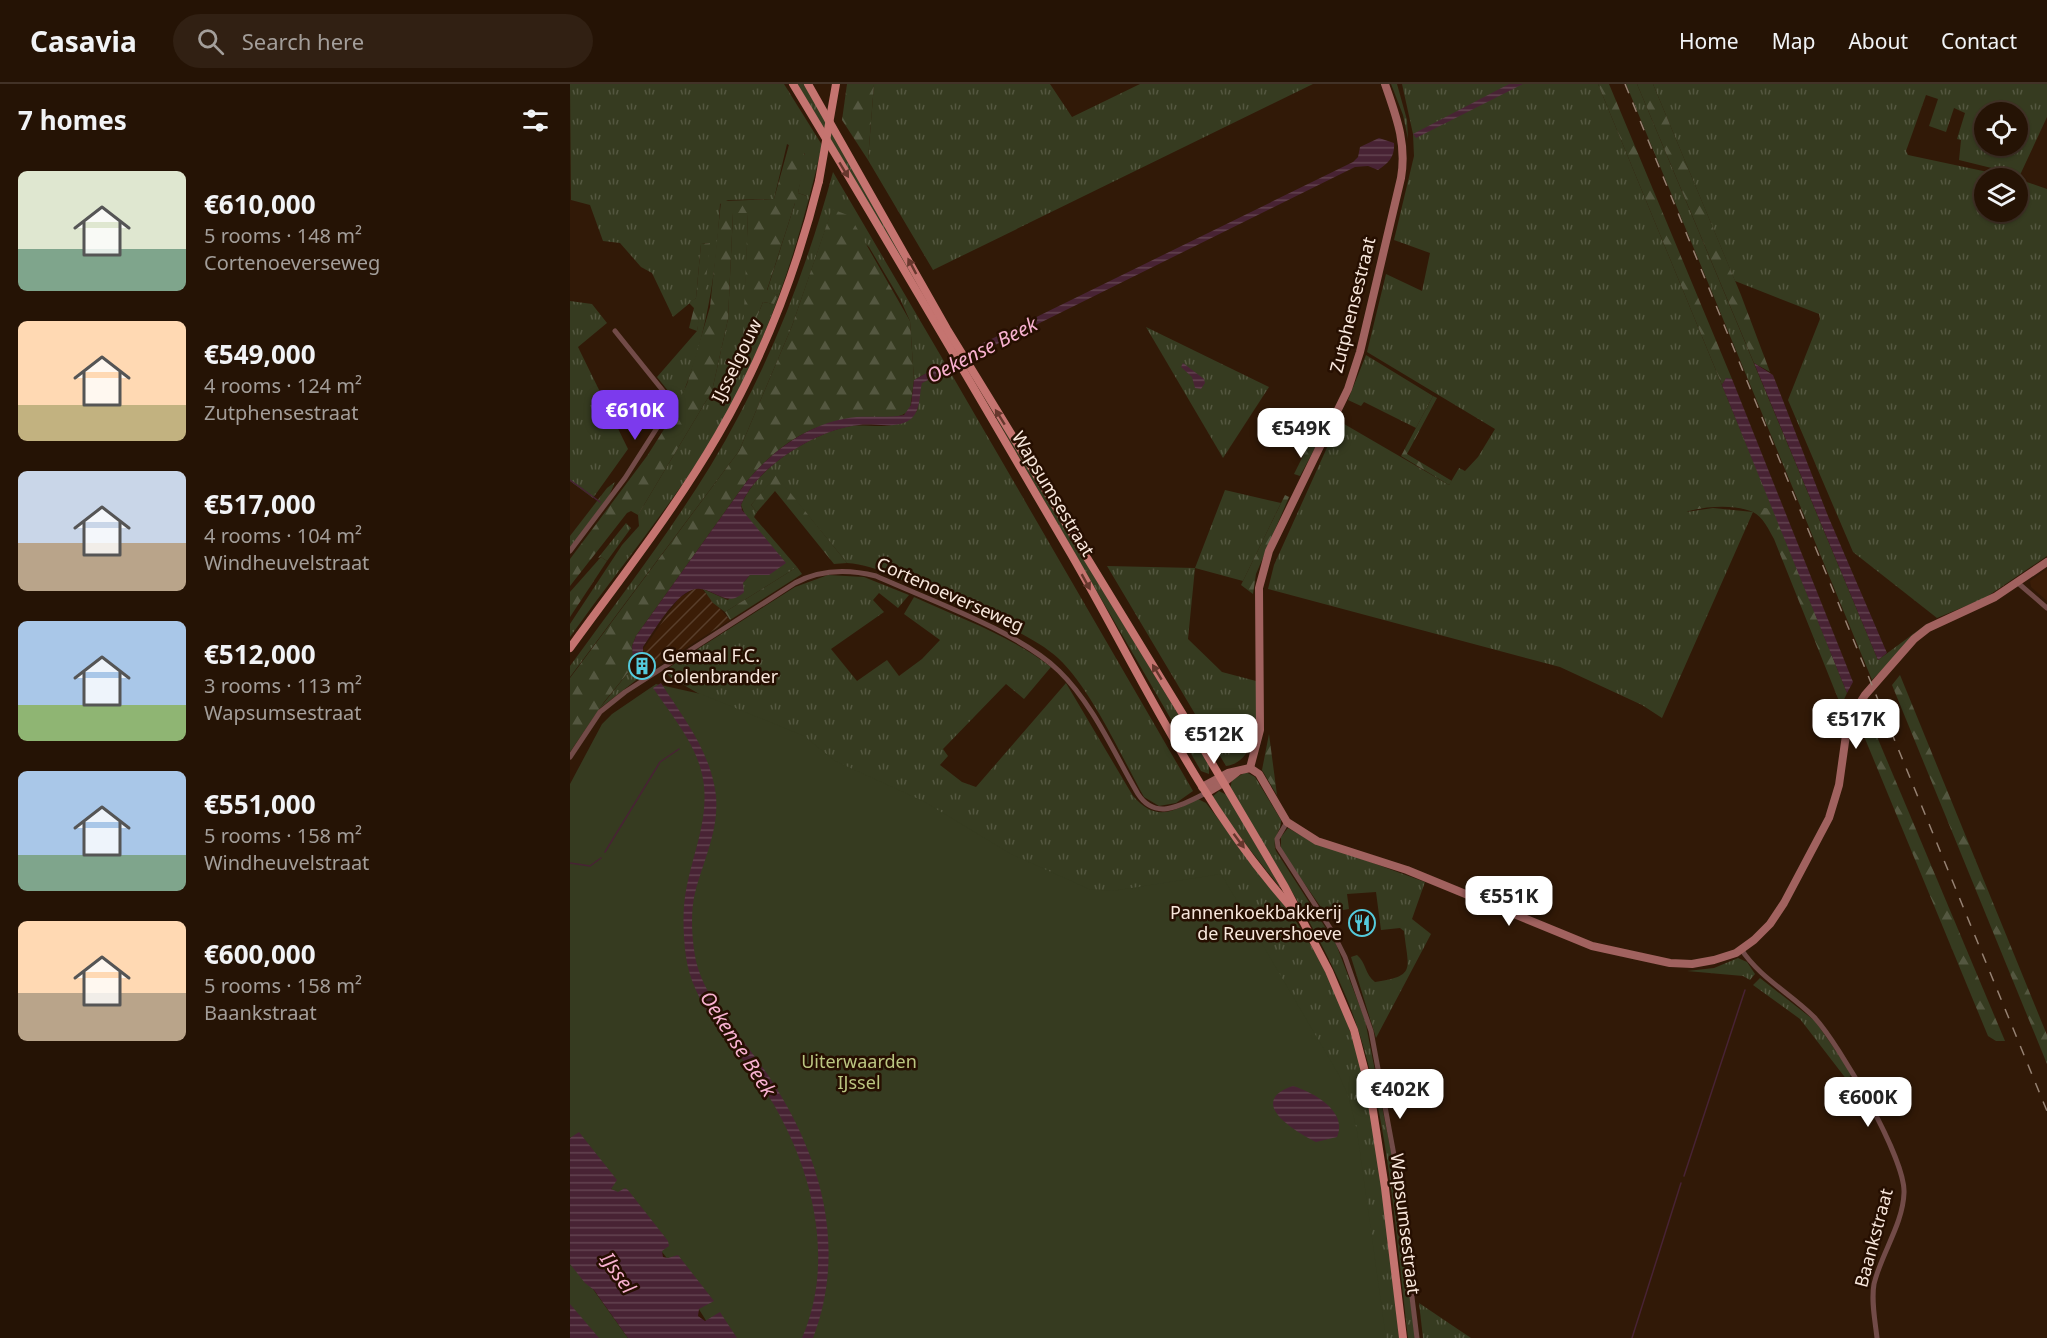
<!DOCTYPE html>
<html lang="en">
<head>
<meta charset="utf-8">
<style>
  body { margin:0; font-family:"Noto Sans",sans-serif; background:#312013; color:#f1f3f6; height:100vh; display:flex; flex-direction:column; font-size:22px; white-space:nowrap }
  * { box-sizing:border-box; margin:0 }
  p { font-size:20px; color:#a39e9a }
  .icon { flex:none; width:33px; height:33px; fill:none; stroke:currentColor; stroke-width:2; stroke-linecap:round; stroke-linejoin:round }
  .map { position:relative; flex:1; overflow:hidden }
  .side { display:flex; flex-direction:column; background:#251305; width:570px }
  .side>* { flex:none }
  .fabs { position:absolute; left:1404px; top:18px; display:grid; gap:12px }
  .fabs a { display:grid; place-items:center; width:54px; height:54px; border-radius:50%; background:#251305; box-shadow:0 2px 4px #0004,0 0 0 2px #423227; font-size:30px }
  .price { position:absolute; translate:-50% -51px; padding:0 14px; border-radius:12px; background:#fff; color:#222; font-size:20px; line-height:39px; filter:drop-shadow(0 2px 3px #0008) }
  .price::after { content:''; position:absolute; left:50%; top:36px; width:18px; height:14px; margin-left:-9px; background:inherit; clip-path:polygon(0 0,100% 0,50% 100%) }
  .price.active { background:#7c3aed; color:#fff }
  ul { padding:0; list-style:none }
  li { display:flex; align-items:center; gap:18px; height:150px; padding:0 18px }
  li span { display:grid; place-items:center; flex:none; width:168px; height:120px; border-radius:9px; color:#555 }
  li>.icon { margin-inline-start:auto }
  span .icon { width:72px; height:72px; fill:#fffc; stroke-width:1 }
  li b { font-size:26px }
  h2 { display:flex; justify-content:space-between; align-items:center; height:72px; padding:0 18px; font-size:26px }
  header { display:flex; align-items:center; gap:36px; box-sizing:border-box; height:84px; padding:0 30px; background:#251305; border-bottom:2px solid #423227 }
  header strong { font-size:28px }
  nav { display:flex; gap:33px; margin-inline-start:auto; font-size:21px }
  .search { width:420px; height:54px; background:#312013; display:flex; align-items:center; gap:15px; box-sizing:border-box; padding:0 21px; border-radius:33px; color:#a39e9a; font-size:22px }
  main { display:flex; flex:1; min-height:0 }
  .map>svg:first-child { display:block }
  .built { fill:#3b1d07 }
  .industrial { fill:url(#industrial-furrows) }
  .grass { fill:url(#grass-tufts); fill-rule:evenodd }
  .forest { fill:url(#forest-firs) }
  .park { fill:#363b20 }
  .water { fill:url(#water-rules) }
  .lines { fill:none; stroke-linecap:round; stroke-linejoin:round }
  .stream { stroke:#482334; stroke-width:1.5 }
  .street { stroke:#724b48; stroke-width:5 }
  .secondary { stroke:#a1625f; stroke-width:8 }
  .primary { stroke:#c57470; stroke-width:8 }
  .rail { stroke:#968273; stroke-width:1.5; stroke-dasharray:10 10; stroke-linecap:butt }
  .primary-bridge { stroke:#c57470; stroke-width:8 }
  .oneway { fill:#66372d }
  .labels { text-anchor:middle; stroke-width:5; stroke-linejoin:round; paint-order:stroke }
  .street-label { font-size:18px; fill:#f8e7dc; stroke:#260f01 }
  .poi-label { font-size:18px; fill:#f8e7dc; stroke:#260f01; text-anchor:start }
  .park-label { font-size:18px; fill:#bbc681; stroke:#260f01 }
  .water-label { font-size:20px; font-style:italic; fill:#f8b1d0; stroke:#260f01 }
</style>
</head>
<body>
<header>
<strong>Casavia</strong>
<div class="search"><svg class="icon" aria-label="search" viewBox="0 0 24 24"><circle cx="10" cy="10" r="6"/><path d="M15 15l6 6"/></svg>Search here</div>
<nav><a>Home</a><a>Map</a><a>About</a><a>Contact</a></nav>
</header>
<main>
<section class="side">
<h2>7 homes<svg class="icon" aria-label="filters" viewBox="0 0 24 24"><path d="M4 7h16M4 17h16"/><circle cx="9" cy="7" r="2"/><circle cx="15" cy="17" r="2"/></svg></h2>
<ul>
<li><span style="background:linear-gradient(#dfe7d0 65%,#7fa58c 0)"><svg class="icon" aria-label="home" viewBox="0 0 24 24"><path d="M3 11l9-7 9 7M6 9v11h12V9"/></svg></span><div><b>€610,000</b><p>5 rooms · 148 m²</p><p>Cortenoeverseweg</p></div></li>
<li><span style="background:linear-gradient(#ffd9b3 70%,#c2b280 0)"><svg class="icon" aria-label="home" viewBox="0 0 24 24"><path d="M3 11l9-7 9 7M6 9v11h12V9"/></svg></span><div><b>€549,000</b><p>4 rooms · 124 m²</p><p>Zutphensestraat</p></div></li>
<li><span style="background:linear-gradient(#c9d6e8 60%,#b9a48a 0)"><svg class="icon" aria-label="home" viewBox="0 0 24 24"><path d="M3 11l9-7 9 7M6 9v11h12V9"/></svg></span><div><b>€517,000</b><p>4 rooms · 104 m²</p><p>Windheuvelstraat</p></div></li>
<li><span style="background:linear-gradient(#a9c7e8 70%,#8fb573 0)"><svg class="icon" aria-label="home" viewBox="0 0 24 24"><path d="M3 11l9-7 9 7M6 9v11h12V9"/></svg></span><div><b>€512,000</b><p>3 rooms · 113 m²</p><p>Wapsumsestraat</p></div></li>
<li><span style="background:linear-gradient(#a9c7e8 70%,#7fa58c 0)"><svg class="icon" aria-label="home" viewBox="0 0 24 24"><path d="M3 11l9-7 9 7M6 9v11h12V9"/></svg></span><div><b>€551,000</b><p>5 rooms · 158 m²</p><p>Windheuvelstraat</p></div></li>
<li><span style="background:linear-gradient(#ffd9b3 60%,#b9a48a 0)"><svg class="icon" aria-label="home" viewBox="0 0 24 24"><path d="M3 11l9-7 9 7M6 9v11h12V9"/></svg></span><div><b>€600,000</b><p>5 rooms · 158 m²</p><p>Baankstraat</p></div></li>
</ul>
</section>
<div class="map">
<svg width="1477" height="1254" viewBox="0 0 1477 1254">
  <defs>
    <pattern id="industrial-furrows" width="10" height="10" patternUnits="userSpaceOnUse" patternTransform="scale(1.5)"><rect width="10" height="10" fill="#3b1d07"/><path d="M-1 1l2-2M0 10L10 0M9 11l2-2" fill="none" stroke="#583e2b"/></pattern>
    <pattern id="grass-tufts" width="24" height="20" patternUnits="userSpaceOnUse" patternTransform="scale(1.5)"><rect width="24" height="20" fill="#363b20"/><path d="M3 7l-1-3M5 7V3M7 7l1-3M15 17l-1-3M17 17v-4M19 17l1-3" fill="none" stroke="#545740"/></pattern>
    <pattern id="forest-firs" width="22" height="20" patternUnits="userSpaceOnUse" patternTransform="scale(1.5)"><rect width="22" height="20" fill="#363b20"/><path d="M5 1l3.5 6h-7zM16 11l3.5 6h-7z" fill="#545740"/></pattern>
    <pattern id="water-rules" width="6" height="5" patternUnits="userSpaceOnUse" patternTransform="scale(1.5)"><rect width="6" height="5" fill="#482334"/><path d="M0 2.5h6" fill="none" stroke="#634351"/></pattern>
  </defs>
  <rect width="100%" height="100%" fill="#311907"/>
  <path class="built" d="M1477 485V517L1461 503 1460 497Z"/>
  <path class="industrial" d="M126 504 132 505 160 536 74 590 63 576 65 577 109 514Z"/>
  <g class="grass">
    <path d="M0 0H214L252 61C227 172 191 280 128 377 88 438 42 494 0 553V540L52 461 69 442 68 431 142 307 158 235 163 129H178L175 221 179 253 193 218 204 220 208 211 197 207 225 119 237 112 228 109 235 70 217 60 204 115 158 116 150 120C146 192 136 259 106 326L103 313 87 293 127 247 139 159 131 160 126 214 103 233 82 189 71 183 50 159 33 157 20 121 1 116Z"/>
    <path d="M226 0H235L360 222Z"/>
    <path d="M304 0H480L502 33 570 0H743L363 186 298 76Z"/>
    <path d="M821 0H827L837 36 838 55 833 31Z"/>
    <path d="M832 0H1028L1203 425C1174 433 1155 409 1116 428L1143 424 1183 428 1092 634 1072 621 990 583 698 505 704 481 769 337 879 401 889 384 895 387 908 373 925 345 797 268 816 190 852 207 860 169 824 156 844 72 843 50Z"/>
    <path d="M1056 0H1067L1308 576 1358 539 1302 596Z"/>
    <path d="M1083 0H1477V33L1450 91 1389 76 1391 56 1387 55 1395 29 1384 24 1376 48 1359 42 1368 15 1356 11 1336 67 1338 71 1446 94H1414V128H1448V95L1477 105V472L1415 514 1367 534 1283 468 1218 316 1250 235 1249 230 1165 197ZM1414 28H1448V62H1414Z"/>
    <path d="M263 88 375 279 344 296 340 237 331 217 299 163 261 129 222 242 169 367 0 593V582C48 516 98 451 141 381 196 290 235 191 263 88Z"/>
    <path d="M0 217 22 220 37 239 8 263 58 365 23 414 0 397Z"/>
    <path d="M576 243 699 303 653 374Z"/>
    <path d="M796 271 863 312 846 344 794 318 791 322 778 316Z"/>
    <path d="M395 280 639 681V690L631 687Z"/>
    <path d="M379 286 623 707 606 719 589 722 574 713C551 672 522 606 488 574 458 547 403 529 366 512 338 500 308 481 277 479L206 392 181 421 187 428 184 433 227 483 155 528 143 519 133 505 158 516 180 491 199 490 171 421C187 383 242 349 281 342 295 340 316 345 328 339 334 336 341 331 347 327L351 299Z"/>
    <path d="M45 398 39 412 0 464V452L37 404Z"/>
    <path d="M655 406 711 419 673 497 625 484 618 555 652 588 686 597C687 623 691 677 656 682L537 482 625 484Z"/>
    <path d="M56 439 61 444 37 477 31 473 28 474Z"/>
    <path d="M258 491 294 493 339 511 328 524 309 509 303 516 314 528 261 565 287 597 317 576 329 592 352 575 370 556 334 530 344 513C390 534 441 552 481 583L454 615 436 600 373 665 378 672 370 681 392 698 406 703 496 599 563 712C586 738 601 728 628 715L636 719C674 769 718 818 748 874 811 988 815 1127 829 1254H512L143 618 100 593 95 586 225 503Z"/>
    <path d="M65 580 74 590 29 625Z"/>
    <path d="M676 688 685 693 711 736C712 747 701 753 706 767L766 860 795 936 824 1083 845 1254H838C825 1146 818 1016 777 915 747 842 700 773 660 705L662 696Z"/>
    <path d="M649 707 657 711 712 806 666 748 642 713Z"/>
    <path d="M718 744 737 755 855 798 842 835 861 850 806 954 781 873 787 871C796 878 795 891 805 898 847 892 838 885 834 847L830 844 811 846 806 808 777 810 779 825 755 829 711 766V753Z"/>
    <path d="M1168 874 1177 878 1185 890 1180 896 1173 892 1117 887 1144 884Z"/>
    <path d="M1190 894 1245 937 1282 990 1277 996 1230 935 1183 901Z"/>
    <path d="M849 1219 901 1254H853Z"/>
  </g>
  <g class="forest">
    <path d="M277 0H304L298 76 272 36Z"/>
    <path d="M1028 0H1039L1145 254 1162 295 1155 296 1152 301Z"/>
    <path d="M1067 0H1083L1171 211 1200 288 1184 279Z"/>
    <path d="M220 57 230 63 236 73 228 109 237 112 235 121 225 119 197 206 208 211 204 220 193 218 179 253 173 252 178 129H163L158 235 142 307 68 431 61 427 57 429 0 502V475L77 372 98 339 117 300 140 223 151 117 204 115Z"/>
    <path d="M262 125 280 132 340 237 344 296 340 326C324 341 276 334 254 341 222 351 198 373 177 397L66 552 62 562 65 580 34 618 0 668V594L169 367 222 242Z"/>
    <path d="M140 159 135 206 127 247 119 244 124 224 119 219 126 214 131 160Z"/>
    <path d="M863 312 867 314 837 370 882 397 879 401 831 372Z"/>
    <path d="M714 345 746 362 730 392 724 390 737 364 715 350Z"/>
    <path d="M206 391 277 479 264 480 205 407 187 428 181 421Z"/>
    <path d="M715 411 719 413 686 490 683 510 671 501Z"/>
    <path d="M1148 419 1203 425 1277 609 1271 622 1204 455C1199 446 1193 433 1183 428 1165 420 1134 422 1116 428L1114 424Z"/>
    <path d="M31 473 37 477 0 533V508Z"/>
    <path d="M227 483 232 490 160 536 155 528Z"/>
    <path d="M1330 591 1477 951V980L1322 601Z"/>
    <path d="M1300 636 1435 957H1426L1418 952 1291 645Z"/>
    <path d="M699 650 707 711 711 718 692 686Z"/>
  </g>
  <g class="park">
    <path d="M86 600 131 610 234 652 265 677 353 717 441 770 519 805 542 807 651 790 769 991 779 1014 787 1047 816 1254H147L96 1173 0 1053V700L32 640 42 630Z"/>
    <path d="M0 1173 58 1254H0Z"/>
  </g>
  <g class="water">
    <path d="M939 0H953L846 54 843 50Z"/>
    <path d="M809 54 824 59C825 72 819 79 808 86L798 82 785 83 411 268 407 262 783 78 788 73 790 63Z"/>
    <path d="M375 279 379 286 352 299C349 310 351 325 342 334 329 346 305 339 289 341 248 345 187 382 171 421L172 426 216 479 199 491H180L173 499 174 508C155 527 141 499 122 506 104 512 84 547 73 563V572L63 576 62 562 66 552 177 397C205 364 242 337 287 333 302 332 318 334 334 331L341 321 344 296Z"/>
    <path d="M613 279 634 295 635 299 631 305 625 304 622 293 611 283Z"/>
    <path d="M1184 279 1203 291 1258 432 1317 569 1308 576Z"/>
    <path d="M1156 294 1162 295 1283 598 1277 609 1152 301Z"/>
    <path d="M91 599C114 635 141 668 146 712 149 747 133 777 125 809 120 829 122 857 126 877 135 915 166 946 188 977 247 1058 280 1157 243 1254H232C269 1169 238 1066 186 993 159 957 123 920 116 873 113 850 112 824 117 801 125 762 142 727 131 686 123 656 100 629 83 604Z"/>
    <path d="M723 1002C743 1008 778 1027 767 1053L746 1058C726 1048 675 1018 723 1002Z"/>
    <path d="M9 1048 47 1096 41 1105 48 1108 55 1104 58 1106 98 1157 99 1162 92 1167 93 1173 98 1174 108 1171 144 1217 129 1225 128 1232 135 1237 150 1228 167 1254H58L24 1206 15 1199 0 1180V1054Z"/>
    <path d="M0 1220 29 1254H0Z"/>
  </g>
  <g class="lines">
    <g class="stream">
      <path d="M397 272 409 266"/>
      <path d="M376 283 385 278"/>
      <path d="M0 396 30 418"/>
      <path d="M35 768 90 678 109 665"/>
      <path d="M0 779 20 782 31 774"/>
      <path d="M1114 1092 1175 906"/>
      <path d="M1062 1254 1111 1099"/>
    </g>
    <g class="street">
      <path d="M0 467 55 394 99 325 98 313 45 247"/>
      <path d="M1448 499 1477 524"/>
      <path d="M0 673 30 628 55 608 225 499C251 485 278 485 306 492 359 516 448 547 489 587 523 620 544 669 568 710 586 738 613 720 636 709"/>
      <path d="M717 738 707 755 708 763 762 847 775 873 801 947 826 1082 847 1254"/>
      <path d="M1171 865C1190 894 1220 909 1244 933 1269 960 1336 1075 1334 1109 1333 1140 1311 1170 1304 1200 1301 1217 1305 1236 1307 1254"/>
    </g>
    <g class="secondary">
      <path d="M680 684 689 690 717 738 747 757 837 786 1022 862 1100 879 1122 880 1144 876 1166 869 1184 856 1200 840 1214 819 1259 734 1269 701 1276 651 1283 630 1295 611 1344 555 1358 544 1425 513 1477 478"/>
      <path d="M680 684 690 646 689 504 699 467 778 305 790 268 831 94C837 59 826 32 815 0"/>
      <path d="M632 703 658 689 680 684"/>
      <path d="M636 709 653 699 667 688"/>
    </g>
    <g class="primary">
      <path d="M223 0C317 155 409 313 501 470 570 589 628 719 720 822"/>
      <path d="M238 0 377 245 620 642 715 803 759 887 784 946 800 1007 815 1104 833 1254"/>
      <path d="M0 564C51 494 105 425 148 351 194 272 227 186 249 97"/>
    </g>
    <path class="rail" d="M1055 0 1477 1027"/>
    <path class="primary-bridge" d="M249 97 266 0"/>
  </g>
  <defs><path id="oneway-solid" d="M-6-.8H1V-3.2L6.5 0L1 3.2V.8H-6Z" transform="scale(1.5)"/></defs>
  <g class="oneway">
    <use href="#oneway-solid" transform="translate(274 86) rotate(59)"/>
    <use href="#oneway-solid" transform="translate(342 182) rotate(-118)"/>
    <use href="#oneway-solid" transform="translate(430 333) rotate(-122)"/>
    <use href="#oneway-solid" transform="translate(516 498) rotate(61)"/>
    <use href="#oneway-solid" transform="translate(587 588) rotate(-121)"/>
    <use href="#oneway-solid" transform="translate(669 757) rotate(53)"/>
  </g>
  <defs>
    <symbol id="building-ring" viewBox="-11 -11 22 22"><circle r="9.5" fill="#260f01" stroke="#54cadc" stroke-width="1.5"/><path d="M-4-6H4V6H1V3H-1V6H-4ZM-2.5-4.3h1.7v1.8h-1.7ZM.8-4.3h1.7v1.8H.8ZM-2.5-1h1.7V.8h-1.7ZM.8-1h1.7V.8H.8Z" fill="#54cadc"/></symbol>
    <symbol id="restaurant-ring" viewBox="-11 -11 22 22"><circle r="9.5" fill="#260f01" stroke="#54cadc" stroke-width="1.5"/><path d="M-5-6h1v4h1v-4h1v4h1v-4h1v5L-1.5 .5V6h-2V.5L-5-1ZM5-6V6H3V1.5H1.5Q1.5-4 5-6Z" fill="#54cadc"/></symbol>
  </defs>
  <g fill-rule="evenodd">
    <use href="#building-ring" x="57" y="567" width="30" height="30"/>
    <use href="#restaurant-ring" x="777" y="824" width="30" height="30"/>
  </g>
  <g class="labels">
    <g class="street-label">
      <text transform="translate(783 221) rotate(-76)" y="6">Zutphensestraat</text>
      <text transform="translate(167 277) rotate(-64)" y="6">IJsselgouw</text>
      <text transform="translate(483 410) rotate(59)" y="6">Wapsumsestraat</text>
      <text transform="translate(380 511) rotate(24)" y="6">Cortenoeverseweg</text>
      <text transform="translate(835 1140) rotate(83)" y="6">Wapsumsestraat</text>
      <text transform="translate(1304 1154) rotate(-75)" y="6">Baankstraat</text>
    </g>
    <g class="poi-label">
      <text x="92" y="578">Gemaal F.C.<tspan x="92" dy="21">Colenbrander</tspan></text>
      <text x="772" y="835" text-anchor="end">Pannenkoekbakkerij<tspan x="772" dy="21">de Reuvershoeve</tspan></text>
    </g>
    <g class="park-label">
      <text x="289" y="984">Uiterwaarden<tspan x="289" dy="21">IJssel</tspan></text>
    </g>
    <g class="water-label">
      <text transform="translate(412 266) rotate(-27)" y="7">Oekense Beek</text>
      <text transform="translate(168 960) rotate(57)" y="7">Oekense Beek</text>
      <text transform="translate(48 1189) rotate(55)" y="7">IJssel</text>
    </g>
  </g>
</svg>
<div class="fabs">
<a><svg class="icon" aria-label="locate" viewBox="0 0 24 24"><circle cx="12" cy="12" r="6"/><path d="M12 2v4M12 18v4M2 12h4M18 12h4"/></svg></a>
<a><svg class="icon" aria-label="layers" viewBox="0 0 24 24"><path d="M12 4l9 5-9 5-9-5zM3 14l9 5 9-5"/></svg></a>
</div>
<b class="price active" style="left:65px;top:357px">€610K</b>
<b class="price" style="left:731px;top:375px">€549K</b>
<b class="price" style="left:1286px;top:666px">€517K</b>
<b class="price" style="left:644px;top:681px">€512K</b>
<b class="price" style="left:939px;top:843px">€551K</b>
<b class="price" style="left:830px;top:1036px">€402K</b>
<b class="price" style="left:1298px;top:1044px">€600K</b>
</div>
</main>
</body>
</html>
